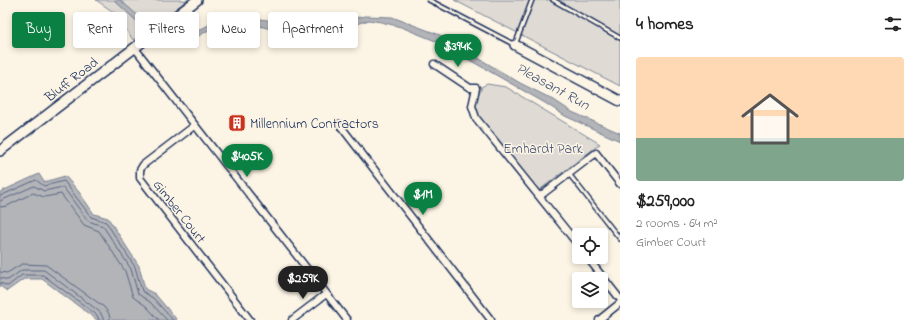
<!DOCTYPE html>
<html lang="en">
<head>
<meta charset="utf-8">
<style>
  body { margin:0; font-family:"Indie Flower",sans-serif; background:#f2f2f2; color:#222; height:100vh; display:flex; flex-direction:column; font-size:15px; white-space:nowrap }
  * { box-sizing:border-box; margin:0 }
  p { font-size:13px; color:#767676 }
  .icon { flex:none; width:22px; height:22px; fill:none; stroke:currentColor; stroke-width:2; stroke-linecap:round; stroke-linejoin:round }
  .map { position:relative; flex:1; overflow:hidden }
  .drawer { display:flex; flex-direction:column; background:#fff; width:300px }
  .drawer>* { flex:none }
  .hud { position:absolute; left:12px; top:12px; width:380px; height:36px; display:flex; gap:8px }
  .tools { position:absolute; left:572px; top:228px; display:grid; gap:8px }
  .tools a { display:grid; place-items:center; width:36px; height:36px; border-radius:4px; background:#fff; box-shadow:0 2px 6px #0003; font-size:20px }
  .price { position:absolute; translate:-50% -34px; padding:0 9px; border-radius:14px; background:#0b8043; color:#fff; font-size:13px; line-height:26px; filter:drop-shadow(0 1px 2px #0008) }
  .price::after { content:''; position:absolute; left:50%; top:24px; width:12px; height:9px; margin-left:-6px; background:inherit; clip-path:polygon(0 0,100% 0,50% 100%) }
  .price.on { background:#222; color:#fff }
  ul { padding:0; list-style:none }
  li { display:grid; align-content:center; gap:8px; height:212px; padding:0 16px }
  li+li { border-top:1px solid #e0e0e0 }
  li span { display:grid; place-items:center; height:124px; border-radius:4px; color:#555 }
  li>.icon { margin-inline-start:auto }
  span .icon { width:72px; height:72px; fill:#fffc; stroke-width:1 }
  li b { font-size:17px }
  h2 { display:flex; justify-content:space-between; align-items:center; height:48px; padding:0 16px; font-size:17px }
  .tag { padding:0 14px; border-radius:4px; background:#fff; box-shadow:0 2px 6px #0003; font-size:14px; line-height:36px }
  .tag.on { background:#0b8043; color:#fff }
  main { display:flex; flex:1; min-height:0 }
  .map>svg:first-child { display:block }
  .green { fill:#dfdbd4; stroke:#7d8599 }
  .water { fill:#b2b4b8; stroke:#767f94 }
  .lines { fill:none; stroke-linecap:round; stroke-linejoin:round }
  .shore { stroke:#576482; stroke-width:1 }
  .lane-casing { stroke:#1b2f5e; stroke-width:6 }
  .street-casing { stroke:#1b2f5e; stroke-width:9 }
  .secondary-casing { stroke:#1b2f5e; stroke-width:12 }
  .lane { stroke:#fcf5e5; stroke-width:3 }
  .street { stroke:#fcf5e5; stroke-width:6 }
  .secondary { stroke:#fcf5e5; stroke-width:9 }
  .labels { text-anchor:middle; stroke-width:3; stroke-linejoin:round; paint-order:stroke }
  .street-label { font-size:14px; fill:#1b2f5e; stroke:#fcf5e5 }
  .poi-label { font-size:14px; fill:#1b2f5e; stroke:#fcf5e5; text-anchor:start }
  .park-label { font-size:14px; fill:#425176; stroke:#fcf5e5 }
  .water-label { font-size:15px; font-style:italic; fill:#485779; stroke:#fcf5e5 }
</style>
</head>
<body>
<main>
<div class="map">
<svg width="620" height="320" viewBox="0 0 620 320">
  <rect width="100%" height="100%" fill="#fcf5e5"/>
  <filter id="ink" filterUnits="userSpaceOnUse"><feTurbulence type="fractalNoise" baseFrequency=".025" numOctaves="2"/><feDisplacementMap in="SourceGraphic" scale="8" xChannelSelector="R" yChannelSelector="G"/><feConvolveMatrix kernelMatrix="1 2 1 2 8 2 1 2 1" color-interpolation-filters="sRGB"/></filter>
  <g filter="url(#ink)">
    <g class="green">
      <path d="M96 0H114L147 30 133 40 115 13Z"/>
      <path d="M120 0H187L153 26 139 18Z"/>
      <path d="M454 0H620V86Z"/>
      <path d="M487 84 506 87 600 144 538 191 480 121 474 101 476 96 481 91V87Z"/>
    </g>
    <g class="water">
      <path d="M114 0H120L149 25 171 29 186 34H192L214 22 238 18H254L280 22 287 21 297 22 305 27 316 28 336 26 354 18 366 16 392 17 440 35 520 83 554 100 572 112 620 133V141L565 116 545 103 438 42 401 27 381 22 369 20 327 34 302 32 288 28 274 30 249 23 223 24 212 28 197 37 186 39 162 35 145 29Z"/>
      <path d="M39 174 44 182 65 176 79 192 94 214 108 218 139 266 145 289 155 294 177 320H97L42 279H24L7 291 0 286V192Z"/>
    </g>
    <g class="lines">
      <g class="shore">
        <path d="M0 196 36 180 44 186 64 181 91 217 106 222 135 267 142 291 153 298 173 320"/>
        <path d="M0 201 34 186 44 191 63 187 88 221 103 226 131 269 138 294 150 302 167 320"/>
        <path d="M0 207 7 206 33 193 44 197 61 194 84 225 99 231 125 271 133 297 146 306 159 320"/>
        <path d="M0 272 7 273 22 264 46 265 104 307 109 314 110 320"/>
        <path d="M0 278 8 280 22 270H44L100 312 104 320"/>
        <path d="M0 283 8 286 22 275H43L97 315 99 320"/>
      </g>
      <defs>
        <g id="lane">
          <path d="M429 0 515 45 532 0"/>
          <path d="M553 0 620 38"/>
          <path d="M569 174 620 239"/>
        </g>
        <g id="street">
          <path d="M134 47 347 320"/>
          <path d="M434 64 470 88H476L472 106 476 118 579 246"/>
          <path d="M339 124 491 320"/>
          <path d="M194 126 143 165 140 170V178L250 320"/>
          <path d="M540 196 596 153 620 184"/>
          <path d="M587 257 620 299"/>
          <path d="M292 320 326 294"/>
          <path d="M599 320 620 303"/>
        </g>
        <g id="secondary">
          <path d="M515 45 620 101"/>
          <path d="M0 151 197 0"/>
        </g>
      </defs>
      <use href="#lane" class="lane-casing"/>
      <use href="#street" class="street-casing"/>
      <use href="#secondary" class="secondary-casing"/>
      <use href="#lane" class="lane"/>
      <use href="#street" class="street"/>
      <use href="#secondary" class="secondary"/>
    </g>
  </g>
  <defs>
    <symbol id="building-square" viewBox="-11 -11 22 22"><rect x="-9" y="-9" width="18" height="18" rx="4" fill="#c8321e" stroke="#fcf5e5"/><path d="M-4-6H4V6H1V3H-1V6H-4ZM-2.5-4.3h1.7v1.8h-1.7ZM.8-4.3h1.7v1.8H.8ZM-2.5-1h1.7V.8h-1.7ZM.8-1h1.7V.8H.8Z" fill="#fff"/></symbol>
  </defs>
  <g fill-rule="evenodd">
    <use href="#building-square" x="227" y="113" width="20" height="20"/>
  </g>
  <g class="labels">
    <g class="street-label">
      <text transform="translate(71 79) rotate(-38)" y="5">Bluff Road</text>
      <text transform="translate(180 211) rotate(52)" y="5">Gimber Court</text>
    </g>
    <g class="poi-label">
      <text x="250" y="128">Millennium Contractors</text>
    </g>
    <g class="park-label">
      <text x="543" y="153">Emhardt Park</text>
    </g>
    <g class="water-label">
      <text transform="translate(553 86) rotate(29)" y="5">Pleasant Run</text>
    </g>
  </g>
</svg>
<div class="tools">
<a><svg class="icon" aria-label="locate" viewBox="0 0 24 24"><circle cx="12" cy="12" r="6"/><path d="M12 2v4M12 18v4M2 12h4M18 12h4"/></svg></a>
<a><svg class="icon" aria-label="layers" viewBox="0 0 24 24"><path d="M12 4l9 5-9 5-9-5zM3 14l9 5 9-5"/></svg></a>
</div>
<b class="price" style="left:458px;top:68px">$394K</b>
<b class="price" style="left:247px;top:178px">$405K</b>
<b class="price" style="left:423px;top:216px">$1M</b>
<b class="price on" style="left:303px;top:300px">$259K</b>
<div class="hud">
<a class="tag on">Buy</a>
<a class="tag">Rent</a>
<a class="tag">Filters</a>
<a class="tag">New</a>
<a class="tag">Apartment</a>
</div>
</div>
<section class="drawer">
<h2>4 homes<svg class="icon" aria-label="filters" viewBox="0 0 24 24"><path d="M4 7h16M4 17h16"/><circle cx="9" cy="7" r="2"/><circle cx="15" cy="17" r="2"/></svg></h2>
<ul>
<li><span style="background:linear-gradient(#ffd9b3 65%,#7fa58c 0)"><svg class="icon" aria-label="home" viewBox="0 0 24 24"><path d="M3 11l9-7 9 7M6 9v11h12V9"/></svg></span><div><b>$259,000</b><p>2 rooms · 64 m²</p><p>Gimber Court</p></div></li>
</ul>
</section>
</main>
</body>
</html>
